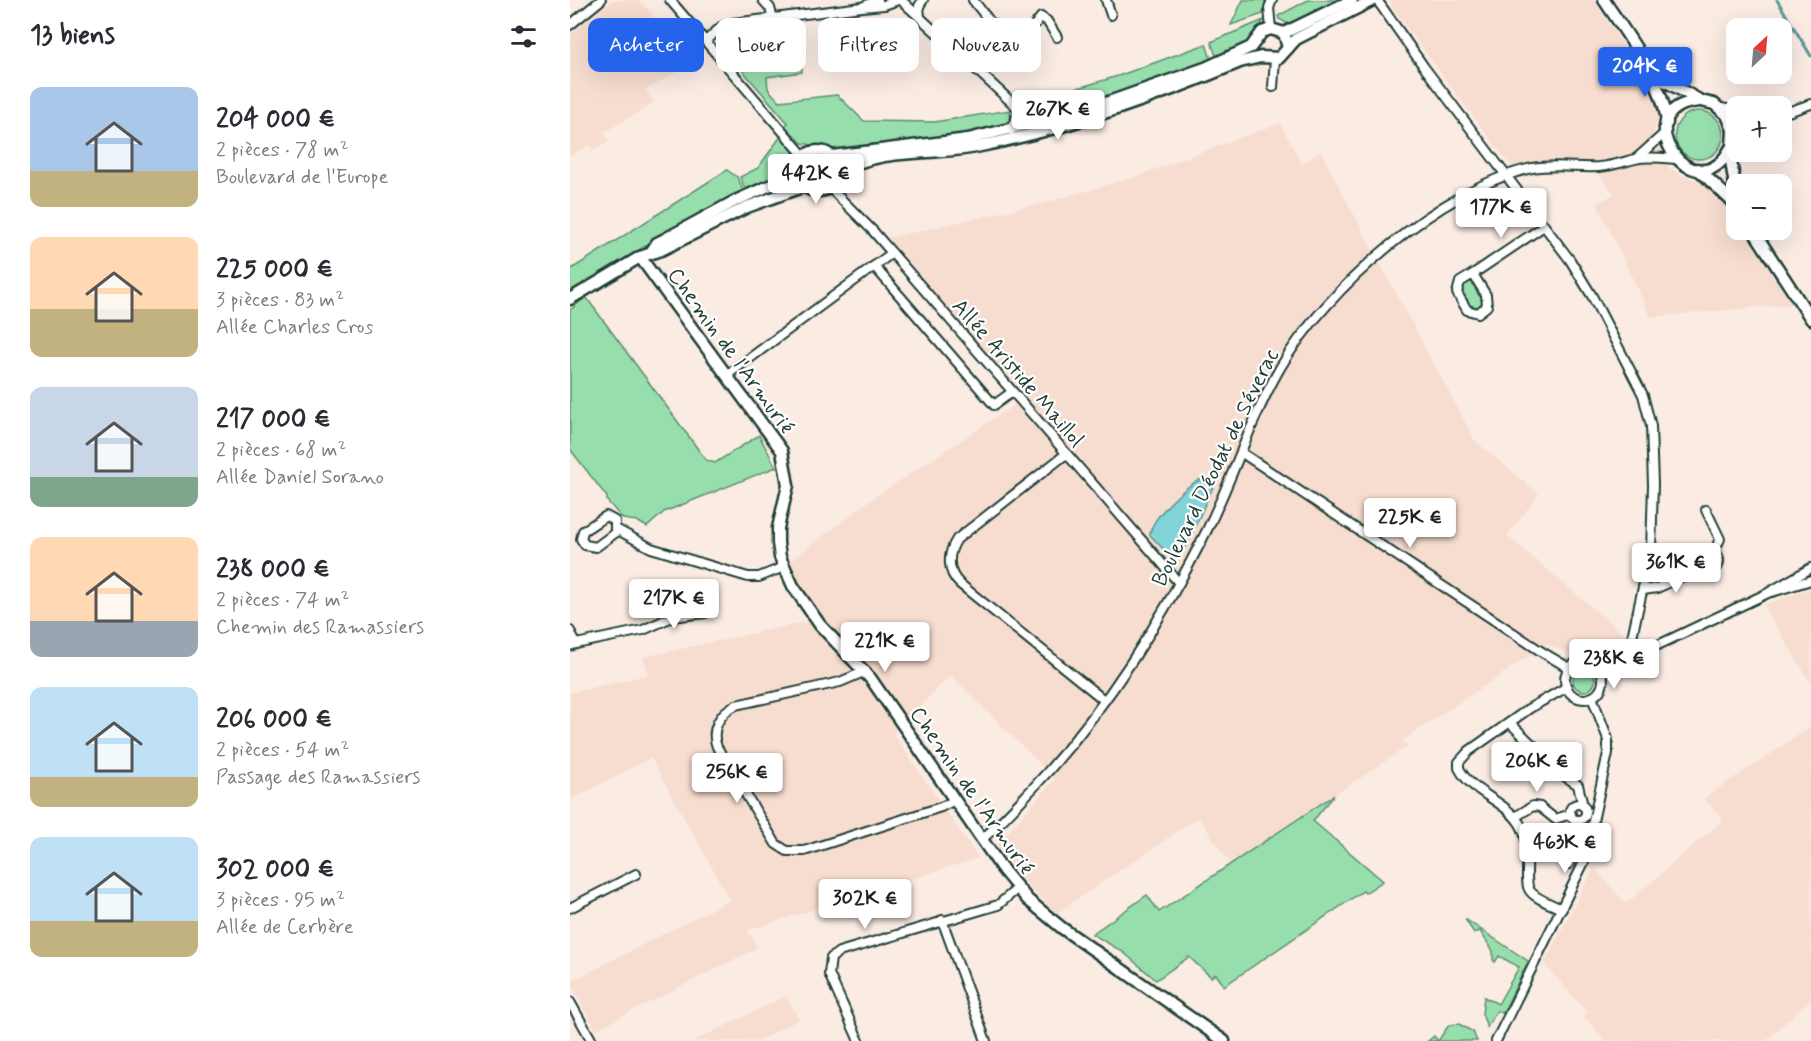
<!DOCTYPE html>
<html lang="fr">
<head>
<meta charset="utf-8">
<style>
  body { margin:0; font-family:Mynerve,sans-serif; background:#f7f7f7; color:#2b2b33; height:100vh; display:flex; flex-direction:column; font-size:22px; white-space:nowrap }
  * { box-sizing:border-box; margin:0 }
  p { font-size:20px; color:#7c7c81 }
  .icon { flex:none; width:33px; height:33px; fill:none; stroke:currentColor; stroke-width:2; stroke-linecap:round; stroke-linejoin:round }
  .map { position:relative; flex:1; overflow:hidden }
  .panel { display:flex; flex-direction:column; background:#fff; width:570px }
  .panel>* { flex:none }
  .top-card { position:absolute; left:18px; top:18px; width:570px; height:54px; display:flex; gap:12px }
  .needle { width:39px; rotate:26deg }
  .buttons { position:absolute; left:1156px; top:18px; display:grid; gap:12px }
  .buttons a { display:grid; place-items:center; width:66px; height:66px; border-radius:12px; background:#fff; box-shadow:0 6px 24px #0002; font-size:30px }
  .price { position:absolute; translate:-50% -51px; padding:0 14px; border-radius:6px; background:#fff; color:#222; font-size:20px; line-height:39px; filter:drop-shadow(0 2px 3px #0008) }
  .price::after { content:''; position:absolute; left:50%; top:36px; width:18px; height:14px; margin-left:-9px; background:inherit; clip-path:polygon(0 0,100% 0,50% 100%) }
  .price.current { background:#2563eb; color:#fff }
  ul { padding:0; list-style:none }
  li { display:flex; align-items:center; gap:18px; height:150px; padding:0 30px }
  li span { display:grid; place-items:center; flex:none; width:168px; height:120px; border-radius:12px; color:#555 }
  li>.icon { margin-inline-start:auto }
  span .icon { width:72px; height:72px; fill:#fffc; stroke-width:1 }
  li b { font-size:26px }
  h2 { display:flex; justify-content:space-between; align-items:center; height:72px; padding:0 30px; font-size:26px }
  .pill { padding:0 21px; border-radius:12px; background:#fff; box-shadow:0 6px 24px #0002; font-size:21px; line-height:54px }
  .pill.current { background:#2563eb; color:#fff }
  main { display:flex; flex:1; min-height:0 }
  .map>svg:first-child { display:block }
  .built { fill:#f7ddcf }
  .green { fill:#97dead; stroke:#5b8e70; stroke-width:1.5 }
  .water { fill:#82d4d9; stroke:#5a9897; stroke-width:1.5 }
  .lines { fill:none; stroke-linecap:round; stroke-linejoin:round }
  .stream { stroke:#5a9897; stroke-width:3 }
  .street-casing { stroke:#1f3d34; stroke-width:12 }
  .secondary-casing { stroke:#1f3d34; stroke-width:15 }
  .street { stroke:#fff; stroke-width:8 }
  .secondary { stroke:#fff; stroke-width:10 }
  .labels { text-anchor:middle; stroke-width:4.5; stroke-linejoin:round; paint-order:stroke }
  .street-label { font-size:22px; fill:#1f3d34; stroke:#fff }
</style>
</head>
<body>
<main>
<section class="panel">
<h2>13 biens<svg class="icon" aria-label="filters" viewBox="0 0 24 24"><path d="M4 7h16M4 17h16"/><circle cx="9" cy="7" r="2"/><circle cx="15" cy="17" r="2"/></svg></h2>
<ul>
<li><span style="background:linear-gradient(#a9c7e8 70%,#c2b280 0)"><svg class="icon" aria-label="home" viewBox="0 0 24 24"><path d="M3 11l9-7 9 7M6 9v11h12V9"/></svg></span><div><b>204 000 €</b><p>2 pièces · 78 m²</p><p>Boulevard de l'Europe</p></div></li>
<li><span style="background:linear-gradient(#ffd9b3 60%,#c2b280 0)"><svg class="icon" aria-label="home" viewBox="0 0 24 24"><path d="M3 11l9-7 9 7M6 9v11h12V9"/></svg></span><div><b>225 000 €</b><p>3 pièces · 83 m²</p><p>Allée Charles Cros</p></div></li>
<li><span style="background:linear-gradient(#c9d6e8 75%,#7fa58c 0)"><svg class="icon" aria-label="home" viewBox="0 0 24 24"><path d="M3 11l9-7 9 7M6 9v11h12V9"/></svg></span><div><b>217 000 €</b><p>2 pièces · 68 m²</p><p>Allée Daniel Sorano</p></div></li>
<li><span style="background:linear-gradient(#ffd9b3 70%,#9aa5b1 0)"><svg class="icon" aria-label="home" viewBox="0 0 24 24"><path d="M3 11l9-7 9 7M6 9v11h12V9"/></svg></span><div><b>238 000 €</b><p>2 pièces · 74 m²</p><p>Chemin des Ramassiers</p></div></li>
<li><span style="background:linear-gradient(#bfe0f5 75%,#c2b280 0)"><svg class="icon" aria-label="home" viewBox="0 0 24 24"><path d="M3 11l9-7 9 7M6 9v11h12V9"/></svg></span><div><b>206 000 €</b><p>2 pièces · 54 m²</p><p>Passage des Ramassiers</p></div></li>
<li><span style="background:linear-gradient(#bfe0f5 70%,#c2b280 0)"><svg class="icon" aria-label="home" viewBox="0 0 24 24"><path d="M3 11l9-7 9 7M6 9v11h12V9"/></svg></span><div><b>302 000 €</b><p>3 pièces · 95 m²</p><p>Allée de Cerbère</p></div></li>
</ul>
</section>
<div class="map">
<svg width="1241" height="1041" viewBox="0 0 1241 1041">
  <rect width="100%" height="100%" fill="#faebe3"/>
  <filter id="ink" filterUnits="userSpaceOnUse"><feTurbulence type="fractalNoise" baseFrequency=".0167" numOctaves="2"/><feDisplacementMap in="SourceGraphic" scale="12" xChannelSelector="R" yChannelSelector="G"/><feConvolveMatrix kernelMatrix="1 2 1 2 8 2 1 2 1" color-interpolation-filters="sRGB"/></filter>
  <g filter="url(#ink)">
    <g class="built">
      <path d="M43 0H69L124 62 76 90 84 103 34 132 39 141 23 150 19 145 0 156V34Z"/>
      <path d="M821 0H1024L1073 76 1087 107 1089 113 1084 133 1100 169 1111 175 1134 182 1142 189 1163 213 1167 220V230H1173L1222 304 1081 317 1027 204 1044 194 1029 173 970 172 956 178 937 161 822 8Z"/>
      <path d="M710 123 732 164 750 151 905 441 969 494 937 536 1056 636 1053 645 1046 654 1036 656 1020 651 1000 654 977 644 832 741 838 746 660 864 629 817 487 913 459 887 427 845 485 779 381 675 323 733 408 858 178 930 187 948 25 1030 0 982 160 900 81 758 0 800V693L78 675 73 657 254 618 234 592 219 562 302 499 454 399 318 238 478 202 565 177Z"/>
      <path d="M1241 588V683L1193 605Z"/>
      <path d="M1241 727V998L1196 1041H1036L1014 1017 1018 1013 974 964 1026 864 1028 872 1056 904 1153 820 1134 798Z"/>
      <path d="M216 996 229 1019 188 1041H124Z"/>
    </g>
    <g class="green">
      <path d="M673 0H695L693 14 661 25Z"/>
      <path d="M738 0H776L720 25 709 19 708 16Z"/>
      <path d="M694 20 677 45 647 58 641 42Z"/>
      <path d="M157 38 158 46H164L165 58 223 53 225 39 236 50 232 61V72L197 77 198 89 209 101 267 95 294 121 364 122 440 110 441 120 429 130 267 150 232 143 215 126 218 123 152 47 151 39Z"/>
      <path d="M636 44 641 59 615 68 616 72 551 95 470 118 452 105 551 75Z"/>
      <circle cx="1129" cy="135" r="24"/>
      <path d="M211 136 223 150 224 160 217 174 176 191 170 177 188 168Z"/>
      <circle cx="249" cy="171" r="13"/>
      <path d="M157 170 167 177 174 192 88 238 0 293V270Z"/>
      <path d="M902 282 906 286 905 289 909 296H913L914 305 905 310 897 306 899 303 890 291 895 283Z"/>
      <path d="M16 297 136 460 145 463 189 435 206 467 94 512 77 527 67 521 53 519 37 501V497L0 449V310Z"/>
      <circle cx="1014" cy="680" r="11"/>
      <path d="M764 795 743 821 813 881 795 893 793 891 654 986 646 974 641 977 619 957 586 980 553 952 522 934 577 895 589 912Z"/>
      <path d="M895 919 958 961 933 1013 927 1011 917 1027 912 1014 914 997 928 1004 949 967 929 956 925 962 923 960V951L910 931 904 933Z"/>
      <path d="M889 1024 903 1032 907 1041H858L864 1036 868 1041 879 1025Z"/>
    </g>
    <path class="water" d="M632 479 641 483 643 487 617 544 611 552H596L580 535C580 519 617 484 632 479Z"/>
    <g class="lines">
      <path class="stream" d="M1207 0 1241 56"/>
      <defs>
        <g id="street">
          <path d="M100 0 234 156"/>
          <path d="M193 0 200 8 203 19"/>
          <path d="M308 0 292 7 314 5 328 0"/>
          <path d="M331 0 450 110 469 123"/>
          <path d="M403 0 421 23 444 39 455 37 471 17 477 21 487 37"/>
          <path d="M536 0 541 15"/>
          <path d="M807 0 854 67 1000 260 1022 296 1073 395 1081 426 1083 485 1081 551 1062 637 1069 654"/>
          <path d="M350 17 349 6 353 0"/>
          <path d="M0 25 31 0"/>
          <path d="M701 29 699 8 702 0"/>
          <path d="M136 41 151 27 163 23 292 7"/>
          <path d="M703 87 705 59"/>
          <path d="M1151 108 1167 111"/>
          <path d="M1212 114 1241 104"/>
          <path d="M441 130 450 110"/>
          <path d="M1067 158 1096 132"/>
          <path d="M260 188 303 231 609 583"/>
          <path d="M304 266 424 405 442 392"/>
          <path d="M903 274 916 295 917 306 908 313 897 310 887 293 890 282Z"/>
          <path d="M903 274 974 226"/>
          <path d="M157 375 322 253"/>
          <path d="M672 453 972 652 999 668"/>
          <path d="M496 454 387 539C377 554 377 572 390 584L534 700"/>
          <path d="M1136 510 1150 539 1144 552"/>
          <path d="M36 516 45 521V533L26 547 15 545 11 539 13 531Z"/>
          <path d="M46 529 81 548 178 577H189L214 567"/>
          <circle cx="1138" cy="561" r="11"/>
          <path d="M1073 590 1087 588 1130 568"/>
          <path d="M1202 592 1241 580"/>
          <path d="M0 631 6 644 0 646"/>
          <path d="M6 644 73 630 102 617 135 613"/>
          <circle cx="1014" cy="680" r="19"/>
          <path d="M296 671 270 682 166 705C150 712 140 730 147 747L206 844 217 851H234L371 807 385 800"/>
          <path d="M1031 672 1198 593 1241 568"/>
          <path d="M940 723 997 778 1008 785 1013 806"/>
          <circle cx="1008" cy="812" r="8"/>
          <path d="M945 817 963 806 970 807 985 819 1001 814"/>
          <path d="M956 835 962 836 999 864"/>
          <path d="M411 840C430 824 446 806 463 788 534 712 591 622 637 530 663 477 681 419 710 368 755 290 872 187 962 168 985 164 1006 168 1029 167 1042 166 1053 162 1065 159 1078 156 1093 158 1106 159"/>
          <path d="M0 908 66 874"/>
          <path d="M992 909C983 905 966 899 960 891 952 881 964 847 950 824 935 800 901 793 889 768V762L899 751 960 708 997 687"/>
          <path d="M372 920 416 1041"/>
          <path d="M0 1002 22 1041"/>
          <path d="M289 1041 259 974 261 958 269 952 428 905 448 888"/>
          <path d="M926 1041 1014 862 1038 753V739L1022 697"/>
        </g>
        <g id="secondary">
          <path d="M1034 0C1057 35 1093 81 1097 123"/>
          <path d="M714 33 782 0"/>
          <path d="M1077 66 1091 79 1131 101 1144 104 1157 115 1163 130 1161 161 1167 199"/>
          <path d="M1130 101C1051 107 1125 215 1160 149"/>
          <circle cx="248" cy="171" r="20"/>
          <path d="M262 156 398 139 513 111 635 68 681 47 692 32 701 29 714 33 718 48"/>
          <path d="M1128 169 1167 206"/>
          <path d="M269 172C310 147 360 156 406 147 496 129 585 98 670 62L691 57 709 58 726 39 803 0"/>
          <path d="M1183 230 1241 319"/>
          <path d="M81 252 87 243 95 239 165 201 228 173"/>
          <path d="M70 257 212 451 218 485 208 528V543L210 557 223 586 250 625 301 679 433 870 458 900 492 928 654 1041"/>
          <path d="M0 299 70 257 91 250 177 207 235 186"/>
        </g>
      </defs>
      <use href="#street" class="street-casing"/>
      <use href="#secondary" class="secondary-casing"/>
      <use href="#street" class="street"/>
      <use href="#secondary" class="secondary"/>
    </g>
  </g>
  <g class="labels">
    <g class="street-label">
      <text transform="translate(162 350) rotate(54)" y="8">Chemin de l'Armurié</text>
      <text transform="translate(449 372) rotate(49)" y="8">Allée Aristide Maillol</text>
      <text transform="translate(644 467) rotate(-64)" y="8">Boulevard Déodat de Séverac</text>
      <text transform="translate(403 790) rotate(55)" y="8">Chemin de l'Armurié</text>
    </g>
  </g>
</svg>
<div class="buttons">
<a><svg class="needle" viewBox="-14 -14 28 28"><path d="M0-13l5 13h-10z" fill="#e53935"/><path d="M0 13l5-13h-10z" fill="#7c7c81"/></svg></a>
<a>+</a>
<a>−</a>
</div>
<b class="price current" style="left:1075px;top:98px">204K €</b>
<b class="price" style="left:488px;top:141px">267K €</b>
<b class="price" style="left:246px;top:205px">442K €</b>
<b class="price" style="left:931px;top:239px">177K €</b>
<b class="price" style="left:840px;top:549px">225K €</b>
<b class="price" style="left:1106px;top:594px">361K €</b>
<b class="price" style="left:104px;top:630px">217K €</b>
<b class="price" style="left:315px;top:673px">221K €</b>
<b class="price" style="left:1044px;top:690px">238K €</b>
<b class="price" style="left:967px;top:793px">206K €</b>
<b class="price" style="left:167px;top:804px">256K €</b>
<b class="price" style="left:995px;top:874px">463K €</b>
<b class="price" style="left:295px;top:930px">302K €</b>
<div class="top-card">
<a class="pill current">Acheter</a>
<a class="pill">Louer</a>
<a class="pill">Filtres</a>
<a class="pill">Nouveau</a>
</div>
</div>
</main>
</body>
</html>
